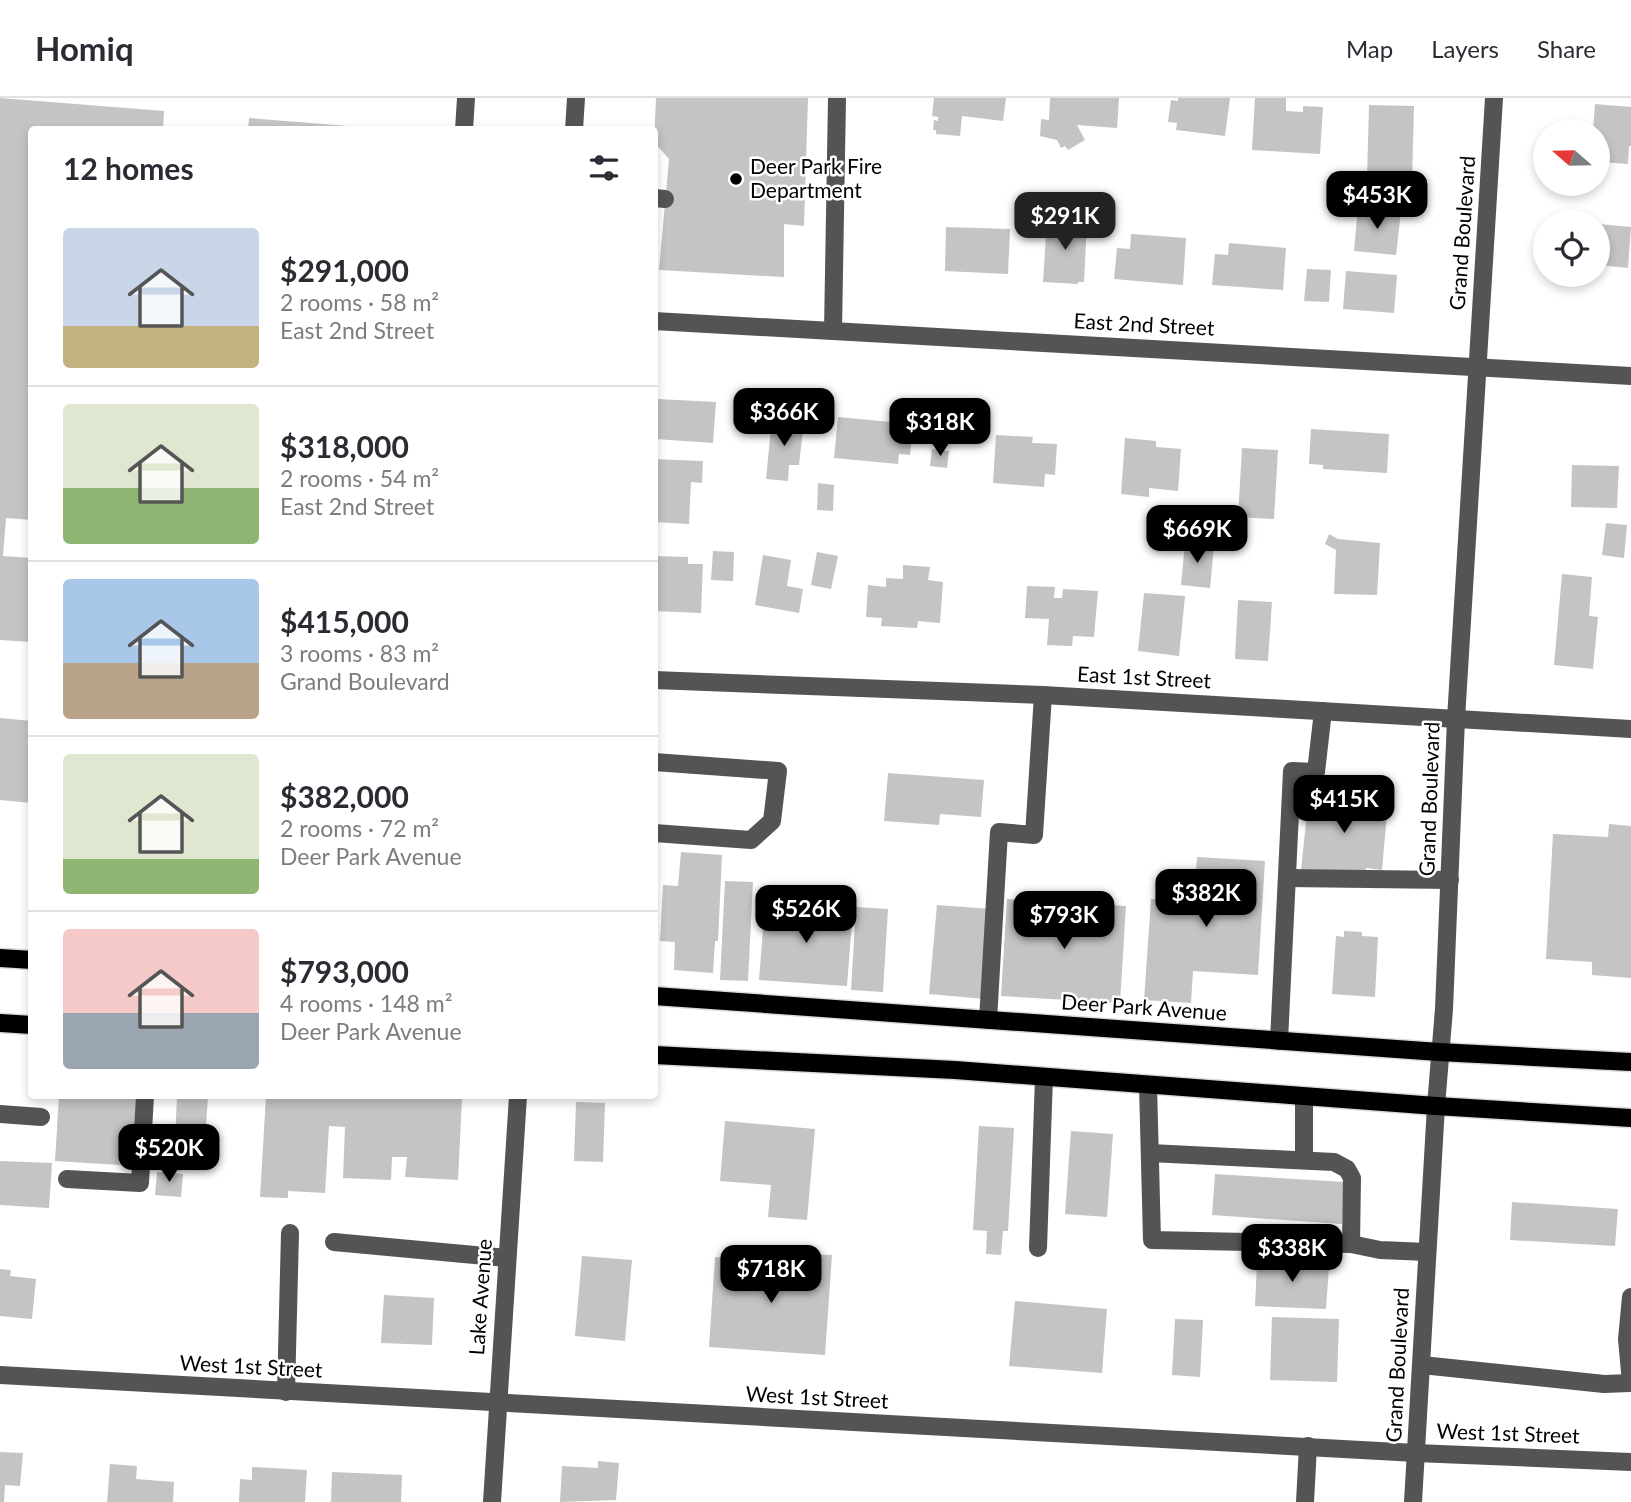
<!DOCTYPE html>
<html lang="en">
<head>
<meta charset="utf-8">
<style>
  body { margin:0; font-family:Lato,sans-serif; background:#f7f7f7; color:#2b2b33; height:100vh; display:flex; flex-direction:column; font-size:26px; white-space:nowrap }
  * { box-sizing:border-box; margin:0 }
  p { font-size:23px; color:#7c7c81 }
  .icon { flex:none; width:38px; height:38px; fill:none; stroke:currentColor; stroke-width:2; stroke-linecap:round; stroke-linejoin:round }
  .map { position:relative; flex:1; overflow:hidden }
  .details { position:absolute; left:28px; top:28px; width:630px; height:973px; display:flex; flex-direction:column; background:#fff; border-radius:7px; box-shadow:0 4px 10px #0003 }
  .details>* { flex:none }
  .needle { width:46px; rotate:290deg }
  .controls { position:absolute; left:1533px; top:21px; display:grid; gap:14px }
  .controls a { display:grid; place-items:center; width:77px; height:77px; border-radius:50%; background:#fff; box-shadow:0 4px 10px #0003; font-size:35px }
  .price { position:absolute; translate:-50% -60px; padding:0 16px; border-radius:14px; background:#000; color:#fff; font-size:23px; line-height:46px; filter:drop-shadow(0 2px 4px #0008) }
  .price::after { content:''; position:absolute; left:50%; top:42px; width:21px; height:16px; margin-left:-10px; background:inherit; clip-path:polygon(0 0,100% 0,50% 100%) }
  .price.active { background:#222; color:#fff }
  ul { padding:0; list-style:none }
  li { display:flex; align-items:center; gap:21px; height:175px; padding:0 35px }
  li+li { border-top:2px solid #e1e1e2 }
  li span { display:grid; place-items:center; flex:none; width:196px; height:140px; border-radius:7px; color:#555 }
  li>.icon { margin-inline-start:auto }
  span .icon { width:84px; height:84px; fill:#fffc; stroke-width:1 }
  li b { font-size:30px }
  h2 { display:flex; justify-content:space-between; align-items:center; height:84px; padding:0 35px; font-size:30px }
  header { display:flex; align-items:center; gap:42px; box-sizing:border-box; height:98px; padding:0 35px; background:#fff; border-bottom:2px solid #e1e1e2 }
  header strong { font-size:33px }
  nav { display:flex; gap:38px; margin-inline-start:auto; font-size:24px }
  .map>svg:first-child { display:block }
  .building { fill:#c4c4c4 }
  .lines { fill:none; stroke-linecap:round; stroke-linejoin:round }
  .major-casing { stroke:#dbdbdb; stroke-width:21 }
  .minor { stroke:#545454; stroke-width:18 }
  .major { stroke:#000; stroke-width:18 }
  .poi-dot { fill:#000; stroke:#fff; stroke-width:2.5 }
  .labels { text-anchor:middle; stroke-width:5; stroke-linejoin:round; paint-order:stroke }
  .poi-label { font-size:21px; fill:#000; stroke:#fff; text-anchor:start }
  .street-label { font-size:21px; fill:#000; stroke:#fff }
</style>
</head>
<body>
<header>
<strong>Homiq</strong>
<nav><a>Map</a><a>Layers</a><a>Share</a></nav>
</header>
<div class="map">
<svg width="1631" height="1404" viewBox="0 0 1631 1404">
  <rect width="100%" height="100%" fill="#fff"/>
  <g class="building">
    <path d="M0 0 164 13 163 32H32V422L6 420 3 458 32 460V544L0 542Z"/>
    <path d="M656 0H808L804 128 784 126V179L659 172 669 61 654 44Z"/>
    <path d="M934 0H1006L1003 23 962 18 960 38 936 36V32H933L934 22 938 23V19L932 18Z"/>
    <path d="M1050 0H1119L1117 30 1077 27 1085 42 1068 52 1065 48 1061 50 1057 42 1040 38 1041 21 1049 22Z"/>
    <path d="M1178 0H1230L1225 38 1176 32 1177 25 1168 24 1171 2 1178 3Z"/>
    <path d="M1255 0H1286V13L1303 14V8L1323 9 1320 56 1252 52Z"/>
    <path d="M1595 6 1631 9V48H1629L1628 66 1598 64V33H1593Z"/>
    <path d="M1369 7 1414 8 1412 82 1367 80Z"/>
    <path d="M249 20 373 30V32H248Z"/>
    <path d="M1358 109 1401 113 1396 157 1354 153Z"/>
    <path d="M1047 122 1087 124 1084 184H1078V186L1043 184Z"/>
    <path d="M1598 126 1631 129 1628 170 1598 167Z"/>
    <path d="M946 129 1010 131 1008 176 945 173Z"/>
    <path d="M1131 136 1186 140 1183 187 1114 181 1117 150 1130 151Z"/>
    <path d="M1229 145 1286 150 1283 192 1212 187 1215 156 1228 157Z"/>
    <path d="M1307 171 1331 172 1329 204 1304 203Z"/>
    <path d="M1346 173 1397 177 1394 215 1343 211Z"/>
    <path d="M658 301 716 304 713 345 656 341Z"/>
    <path d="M838 319 913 326 910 357 899 356 898 366 834 360Z"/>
    <path d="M772 320 804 322 799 367H789L788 383 766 381Z"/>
    <path d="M1311 331 1389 336 1387 375 1323 371V367L1309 366Z"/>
    <path d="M996 337 1033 339 1032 345 1057 346 1055 377 1045 376 1044 389 993 385Z"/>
    <path d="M1125 340 1156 343V349L1181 351 1178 393 1149 390V399L1121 396Z"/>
    <path d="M1242 350 1278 352 1274 421 1238 419Z"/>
    <path d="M932 351 949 353 947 370 930 368Z"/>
    <path d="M654 361 703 363 702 385 691 384 689 426 654 424Z"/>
    <path d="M1572 367 1619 368 1617 410 1571 409Z"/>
    <path d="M818 385 834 387 833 413 817 412Z"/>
    <path d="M1606 425 1627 427 1624 460 1602 457Z"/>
    <path d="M1329 436 1338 441 1380 445 1377 497 1334 496 1336 452 1325 446Z"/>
    <path d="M1185 444 1214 448 1210 490 1181 487Z"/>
    <path d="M713 453 734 454 733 483 711 482Z"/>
    <path d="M817 454 838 458 831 491 811 487Z"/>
    <path d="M763 457 791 462 787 488 803 491 799 515 755 507Z"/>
    <path d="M654 458 688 459V466H703L701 515 654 513Z"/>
    <path d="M903 467 930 469 928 482 943 484 940 525 918 523 917 530 881 528 882 520 866 519 868 487 886 489V480L903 481Z"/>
    <path d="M1562 476 1592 479 1589 518 1598 519 1593 571 1554 567Z"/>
    <path d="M1027 488 1055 489 1054 500H1062L1063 491 1098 493 1094 539 1073 538 1072 548 1047 547 1049 521 1025 520Z"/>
    <path d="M1144 495 1185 498 1179 558 1138 553Z"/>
    <path d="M1238 502 1272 504 1268 563 1235 561Z"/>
    <path d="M0 620 32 623V705L0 702Z"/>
    <path d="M888 675 984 682 981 719 940 716 939 727 884 723Z"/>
    <path d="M1309 696 1388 704 1382 772 1366 770 1365 777 1301 772Z"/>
    <path d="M1609 726 1631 728V880L1592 877V864L1546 861 1553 736 1608 739Z"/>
    <path d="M681 754 722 757 718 843H715L713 875 674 872 675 844 660 843 663 787 678 788Z"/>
    <path d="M1197 759 1265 763 1258 877 1193 873 1191 905 1144 902 1151 801 1194 803Z"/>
    <path d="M725 783 753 784 748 883 720 882Z"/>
    <path d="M1007 801 1126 808 1120 905 1001 898Z"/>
    <path d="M765 805 853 811 847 888 759 882Z"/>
    <path d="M937 807 992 811 985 901 929 896Z"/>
    <path d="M856 809 888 811 883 894 851 892Z"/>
    <path d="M1344 833 1362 834V838L1378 839 1375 899 1332 896 1336 838 1344 839Z"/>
    <path d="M59 998H140L136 1068 55 1063Z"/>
    <path d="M177 998H208L205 1044 175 1043Z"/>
    <path d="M266 998H392L462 1001 458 1082 405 1079 407 1059H392L391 1082 343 1080 345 1029 329 1028 325 1095 288 1093V1100L260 1099Z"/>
    <path d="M576 1004 605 1005 603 1064 574 1063Z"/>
    <path d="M725 1023 815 1031 807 1122 768 1119 771 1087 720 1083Z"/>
    <path d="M979 1028 1014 1030 1008 1133H1003L1001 1157 986 1156 987 1133 973 1132Z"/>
    <path d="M1071 1033 1113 1036 1107 1119 1065 1116Z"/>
    <path d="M0 1063 52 1065 49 1110 0 1107Z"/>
    <path d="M157 1074 183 1076 181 1099 155 1097Z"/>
    <path d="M1215 1076 1345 1084 1342 1126 1212 1117Z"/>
    <path d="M1512 1104 1618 1111 1615 1148 1510 1142Z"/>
    <path d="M807 1156 832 1157 825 1257 709 1249 715 1159 806 1166Z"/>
    <path d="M582 1158 632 1162 625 1243 575 1238Z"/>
    <path d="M1269 1160 1325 1165V1169H1329L1326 1211 1255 1208 1257 1165H1260V1161Z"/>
    <path d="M0 1171 11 1172 10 1178 36 1181 32 1221 0 1218Z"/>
    <path d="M384 1197 434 1200 432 1247 381 1245Z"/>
    <path d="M1015 1203 1107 1211 1102 1275 1009 1268Z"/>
    <path d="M1272 1219 1339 1221 1337 1284 1270 1282Z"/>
    <path d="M1175 1221 1203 1222 1200 1279 1172 1277Z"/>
    <path d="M0 1354 23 1355 20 1388 5 1387 4 1404H0Z"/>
    <path d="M598 1363 619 1365 616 1402 560 1404 562 1368 598 1370Z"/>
    <path d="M110 1366 137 1368 136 1381 174 1384 173 1404H107Z"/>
    <path d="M252 1369 307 1372 305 1404H239L240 1381 252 1382Z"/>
    <path d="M332 1374 402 1377 401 1404H331Z"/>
  </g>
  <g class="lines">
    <defs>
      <g id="major">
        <path d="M0 860 32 862"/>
        <path d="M654 898 1439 954 1631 964"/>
        <path d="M0 925 32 927"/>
        <path d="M654 957 955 972 1436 1008 1631 1020"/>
      </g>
    </defs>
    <use href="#major" class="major-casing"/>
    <g class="minor">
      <path d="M464 32 466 0"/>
      <path d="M574 32 576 0"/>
      <path d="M654 100 665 101"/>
      <path d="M654 223 1631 278"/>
      <path d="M833 233 837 0"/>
      <path d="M654 582 1043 597 1631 631"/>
      <path d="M654 664 778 673 772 723 751 742 654 735"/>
      <path d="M1287 780 1450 782"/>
      <path d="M988 922 999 734 1034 737 1043 597"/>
      <path d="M1279 943 1292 673 1316 674 1323 613"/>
      <path d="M1148 987 1152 1142 1351 1146 1380 1152 1427 1154"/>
      <path d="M0 1016 41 1019"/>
      <path d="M1150 1055 1334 1064 1347 1071 1352 1080 1351 1146"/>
      <path d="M1304 1062V999"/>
      <path d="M67 1081 140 1085 145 998"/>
      <path d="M334 1144 507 1160"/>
      <path d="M1038 1150 1044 979"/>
      <path d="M1631 1199 1627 1241 1631 1285"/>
      <path d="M1422 1267 1604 1286 1630 1285"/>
      <path d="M0 1277 1416 1355 1631 1364"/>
      <path d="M286 1294 290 1135"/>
      <path d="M492 1404 518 998"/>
      <path d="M1305 1404 1308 1348"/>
      <path d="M1413 1404 1436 1008 1444 911 1456 621 1494 0"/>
    </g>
    <use href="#major" class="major"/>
  </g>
  <circle class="poi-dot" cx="736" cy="81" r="7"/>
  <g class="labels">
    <g class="poi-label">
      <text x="750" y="76">Deer Park Fire<tspan x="750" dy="24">Department</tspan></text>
    </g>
    <g class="street-label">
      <text transform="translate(1463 135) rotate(-86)" y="7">Grand Boulevard</text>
      <text transform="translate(1144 227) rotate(3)" y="7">East 2nd Street</text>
      <text transform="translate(1144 580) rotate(3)" y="7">East 1st Street</text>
      <text transform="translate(1430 701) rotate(-88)" y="7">Grand Boulevard</text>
      <text transform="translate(1144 910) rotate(4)" y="7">Deer Park Avenue</text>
      <text transform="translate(481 1199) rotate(-86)" y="7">Lake Avenue</text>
      <text transform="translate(1398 1267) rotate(-87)" y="7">Grand Boulevard</text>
      <text transform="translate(251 1269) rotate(3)" y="7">West 1st Street</text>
      <text transform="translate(817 1300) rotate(3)" y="7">West 1st Street</text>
      <text transform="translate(1508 1336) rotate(2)" y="7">West 1st Street</text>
    </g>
  </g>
</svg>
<div class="controls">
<a><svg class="needle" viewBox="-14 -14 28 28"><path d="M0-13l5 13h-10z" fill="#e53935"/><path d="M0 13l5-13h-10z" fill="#7c7c81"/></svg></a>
<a><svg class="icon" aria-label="locate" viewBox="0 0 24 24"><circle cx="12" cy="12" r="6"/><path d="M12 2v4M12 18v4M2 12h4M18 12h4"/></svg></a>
</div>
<b class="price" style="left:1377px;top:133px">$453K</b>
<b class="price active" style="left:1065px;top:154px">$291K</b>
<b class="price" style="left:784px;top:350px">$366K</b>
<b class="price" style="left:940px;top:360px">$318K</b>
<b class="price" style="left:1197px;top:467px">$669K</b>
<b class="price" style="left:1344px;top:737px">$415K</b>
<b class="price" style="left:1206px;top:831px">$382K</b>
<b class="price" style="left:806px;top:847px">$526K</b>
<b class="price" style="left:1064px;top:853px">$793K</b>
<b class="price" style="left:169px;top:1086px">$520K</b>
<b class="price" style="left:1292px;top:1186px">$338K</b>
<b class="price" style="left:771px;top:1207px">$718K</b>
<section class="details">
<h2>12 homes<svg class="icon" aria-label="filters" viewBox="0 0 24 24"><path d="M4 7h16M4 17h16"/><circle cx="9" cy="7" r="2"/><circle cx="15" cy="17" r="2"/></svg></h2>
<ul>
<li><span style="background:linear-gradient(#c9d6e8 70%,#c2b280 0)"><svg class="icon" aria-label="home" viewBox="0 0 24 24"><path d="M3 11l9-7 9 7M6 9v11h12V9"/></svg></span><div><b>$291,000</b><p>2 rooms · 58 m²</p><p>East 2nd Street</p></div></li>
<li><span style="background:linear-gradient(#dfe7d0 60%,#8fb573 0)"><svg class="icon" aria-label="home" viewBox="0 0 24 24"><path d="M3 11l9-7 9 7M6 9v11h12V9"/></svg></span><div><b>$318,000</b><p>2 rooms · 54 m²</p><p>East 2nd Street</p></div></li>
<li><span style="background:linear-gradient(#a9c7e8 60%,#b9a48a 0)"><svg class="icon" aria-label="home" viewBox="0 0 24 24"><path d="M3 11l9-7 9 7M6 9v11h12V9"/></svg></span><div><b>$415,000</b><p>3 rooms · 83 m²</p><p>Grand Boulevard</p></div></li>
<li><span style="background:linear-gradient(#dfe7d0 75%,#8fb573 0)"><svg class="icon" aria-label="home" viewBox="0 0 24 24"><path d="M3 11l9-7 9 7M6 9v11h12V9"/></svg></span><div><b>$382,000</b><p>2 rooms · 72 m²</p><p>Deer Park Avenue</p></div></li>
<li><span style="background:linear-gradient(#f6c9c9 60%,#9aa5b1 0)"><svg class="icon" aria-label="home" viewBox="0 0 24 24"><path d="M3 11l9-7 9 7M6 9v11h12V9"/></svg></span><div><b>$793,000</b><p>4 rooms · 148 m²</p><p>Deer Park Avenue</p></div></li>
</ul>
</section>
</div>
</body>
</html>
